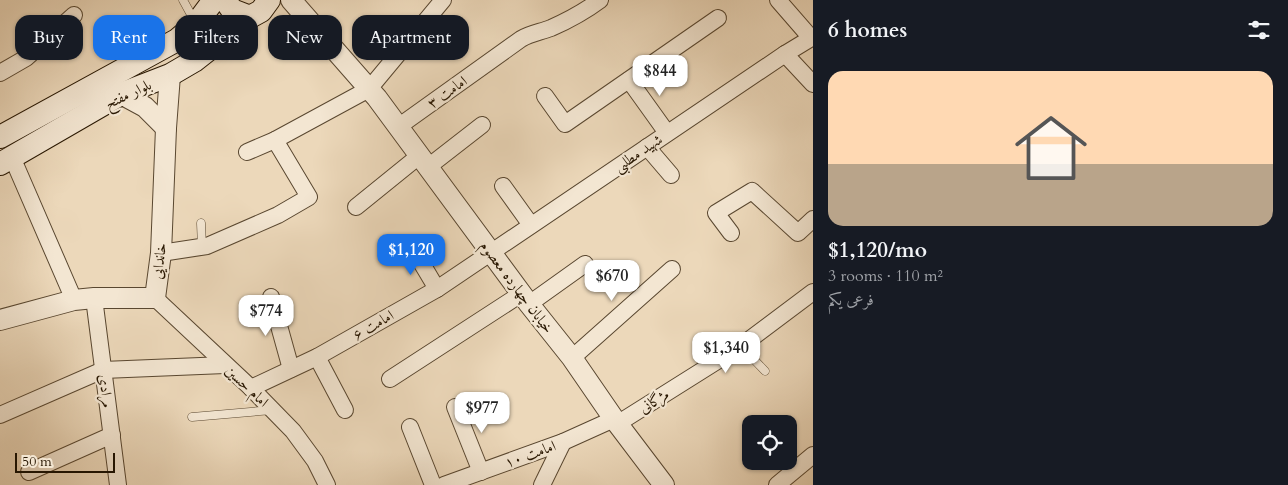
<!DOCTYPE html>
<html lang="en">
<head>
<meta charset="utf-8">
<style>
  body { margin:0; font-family:Cardo,Amiri,serif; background:#20242c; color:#f1f3f6; height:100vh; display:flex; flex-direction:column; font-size:19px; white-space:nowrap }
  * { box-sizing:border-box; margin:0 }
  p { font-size:16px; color:#9ea1a6 }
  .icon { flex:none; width:28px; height:28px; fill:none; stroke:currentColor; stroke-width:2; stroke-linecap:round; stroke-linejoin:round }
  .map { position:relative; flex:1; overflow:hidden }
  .panel { display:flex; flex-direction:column; background:#171b24; width:475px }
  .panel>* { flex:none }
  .top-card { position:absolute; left:15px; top:15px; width:475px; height:45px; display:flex; gap:10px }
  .tools { position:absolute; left:742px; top:415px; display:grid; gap:10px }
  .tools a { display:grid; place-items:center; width:55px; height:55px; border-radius:10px; background:#171b24; box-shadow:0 1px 4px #0004; font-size:25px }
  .scale { position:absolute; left:15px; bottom:12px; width:100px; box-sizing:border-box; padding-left:5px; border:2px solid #281702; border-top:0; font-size:14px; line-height:18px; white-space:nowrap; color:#281702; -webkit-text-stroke:4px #f3e6d2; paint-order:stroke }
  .price { position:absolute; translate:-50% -42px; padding:0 11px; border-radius:10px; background:#fff; color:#222; font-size:16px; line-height:32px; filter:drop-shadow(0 1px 2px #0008) }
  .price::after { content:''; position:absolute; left:50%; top:30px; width:15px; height:11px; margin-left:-8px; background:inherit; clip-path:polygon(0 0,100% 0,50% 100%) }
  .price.current { background:#1a73e8; color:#fff }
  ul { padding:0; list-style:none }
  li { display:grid; align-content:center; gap:10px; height:265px; padding:0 15px }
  li span { display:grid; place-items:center; height:155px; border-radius:15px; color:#555 }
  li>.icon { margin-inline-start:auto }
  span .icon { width:90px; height:90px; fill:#fffc; stroke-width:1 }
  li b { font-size:21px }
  h2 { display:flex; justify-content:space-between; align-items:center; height:60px; padding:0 15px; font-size:21px }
  .pill { padding:0 18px; border-radius:15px; background:#171b24; box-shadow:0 1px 4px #0004; font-size:18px; line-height:45px }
  .pill.current { background:#1a73e8; color:#fff }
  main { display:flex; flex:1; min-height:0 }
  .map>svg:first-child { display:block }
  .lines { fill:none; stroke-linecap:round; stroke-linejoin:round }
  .service-casing { stroke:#594730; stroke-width:9 }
  .minor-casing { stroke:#594730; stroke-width:18 }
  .tertiary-casing { stroke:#594730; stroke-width:22 }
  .secondary-casing { stroke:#281702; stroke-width:24 }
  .service { stroke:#f3e6d2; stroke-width:8 }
  .minor { stroke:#f3e6d2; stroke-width:16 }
  .tertiary { stroke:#f3e6d2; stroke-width:20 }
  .secondary { stroke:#f3e6d2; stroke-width:22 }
  .labels { text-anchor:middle; stroke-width:4.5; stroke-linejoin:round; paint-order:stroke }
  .street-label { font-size:15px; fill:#281702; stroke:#f3e6d2 }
</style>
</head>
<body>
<main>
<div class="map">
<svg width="813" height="485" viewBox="0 0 813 485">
  <rect width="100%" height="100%" fill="#ecd8ba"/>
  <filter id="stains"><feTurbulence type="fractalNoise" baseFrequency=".004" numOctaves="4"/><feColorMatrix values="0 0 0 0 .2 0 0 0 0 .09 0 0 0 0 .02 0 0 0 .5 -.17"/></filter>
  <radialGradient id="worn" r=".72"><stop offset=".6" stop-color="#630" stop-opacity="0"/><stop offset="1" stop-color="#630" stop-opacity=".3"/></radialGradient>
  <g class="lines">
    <defs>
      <g id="service">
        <path d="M183 0 194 20"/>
        <path d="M201 223 202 247"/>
        <path d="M741 346 765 371"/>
        <path d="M192 417 272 410"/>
      </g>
      <g id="minor">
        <path d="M778 0 811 38"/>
        <path d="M785 54 813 84"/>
        <path d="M0 73 26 58 74 15"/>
        <path d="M629 80 667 133"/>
        <path d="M545 96 565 124 718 18"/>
        <path d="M398 127 521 39C531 33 541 32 551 28 569 20 584 12 600 0"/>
        <path d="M647 147 671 175"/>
        <path d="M247 152 275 140 369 89 443 0"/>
        <path d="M12 157 74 300"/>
        <path d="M428 167 482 125"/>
        <path d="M503 186 531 225"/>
        <path d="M356 207 419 156"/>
        <path d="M731 233 716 213 752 191 798 233 813 219"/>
        <path d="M412 247 437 289"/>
        <path d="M161 253 207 246 278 215 309 197 275 140"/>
        <path d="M271 297 291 369"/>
        <path d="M94 298 118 485"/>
        <path d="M155 298 251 388 293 431 315 461 327 485"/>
        <path d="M529 304 585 264"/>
        <path d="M317 357 345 410"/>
        <path d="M572 358 672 269"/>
        <path d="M390 379 521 294"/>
        <path d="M251 388 317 357 437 289 785 54 813 37"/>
        <path d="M455 407 481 472"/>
        <path d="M0 415 103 370 225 365"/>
        <path d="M617 424 741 346 813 292"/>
        <path d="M410 427 433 485"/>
        <path d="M29 472 112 435"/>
        <path d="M444 485 563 442 614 419"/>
        <path d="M542 485 563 442"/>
        <path d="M777 485 813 455"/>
      </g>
      <g id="tertiary">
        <path d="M291 0 377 98 529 304 572 358 614 419 664 485"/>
        <path d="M121 94 145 107 166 128"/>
        <path d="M0 320 74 300 94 298H155L161 253 166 128 170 75"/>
      </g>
      <g id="secondary">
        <path d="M225 0 232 10 250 17 261 11 269 0"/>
        <path d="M0 137 177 40 196 24 214 0"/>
        <path d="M0 164 121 94 170 75 194 61 250 17"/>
      </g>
    </defs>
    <use href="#service" class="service-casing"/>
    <use href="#minor" class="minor-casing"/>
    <use href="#tertiary" class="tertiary-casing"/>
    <use href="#secondary" class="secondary-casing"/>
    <use href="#service" class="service"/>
    <use href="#minor" class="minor"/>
    <use href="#tertiary" class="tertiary"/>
    <use href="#secondary" class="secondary"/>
  </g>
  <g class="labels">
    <g class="street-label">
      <text transform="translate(447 92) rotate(-35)" y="5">امامت ۳</text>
      <text transform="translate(128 94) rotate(-25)" y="5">بلوار مفتح</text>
      <text transform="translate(638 153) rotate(-34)" y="5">شهید مطلبی</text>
      <text transform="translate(159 261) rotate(-83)" y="5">خاندایی</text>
      <text transform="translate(517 287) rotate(53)" y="5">خیابان چهارده معصوم</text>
      <text transform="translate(373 325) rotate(-30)" y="5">امامت ۶</text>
      <text transform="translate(247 386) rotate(43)" y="5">امام حسین</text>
      <text transform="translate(106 391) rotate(83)" y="5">مرادی</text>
      <text transform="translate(654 401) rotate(-32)" y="5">مژگانی</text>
      <text transform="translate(530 454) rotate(-20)" y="5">امامت ۱۰</text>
    </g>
  </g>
  <rect width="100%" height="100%" filter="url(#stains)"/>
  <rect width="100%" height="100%" fill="url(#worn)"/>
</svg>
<div class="tools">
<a><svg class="icon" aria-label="locate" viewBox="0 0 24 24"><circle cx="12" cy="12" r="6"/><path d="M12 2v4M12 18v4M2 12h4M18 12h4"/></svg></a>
</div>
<div class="scale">50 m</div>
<b class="price" style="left:660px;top:97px">$844</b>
<b class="price current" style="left:411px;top:276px">$1,120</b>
<b class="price" style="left:612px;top:302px">$670</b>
<b class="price" style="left:266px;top:337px">$774</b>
<b class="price" style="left:726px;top:374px">$1,340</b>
<b class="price" style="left:482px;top:434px">$977</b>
<div class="top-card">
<a class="pill">Buy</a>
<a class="pill current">Rent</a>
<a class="pill">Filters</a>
<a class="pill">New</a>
<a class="pill">Apartment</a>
</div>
</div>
<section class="panel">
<h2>6 homes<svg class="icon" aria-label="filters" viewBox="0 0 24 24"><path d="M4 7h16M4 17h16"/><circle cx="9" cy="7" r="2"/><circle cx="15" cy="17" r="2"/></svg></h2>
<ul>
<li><span style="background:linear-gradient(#ffd9b3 60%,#b9a48a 0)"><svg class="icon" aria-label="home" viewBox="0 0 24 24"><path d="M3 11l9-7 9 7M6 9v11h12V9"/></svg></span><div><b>$1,120/mo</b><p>3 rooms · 110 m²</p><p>فرعی یکم</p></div></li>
</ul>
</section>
</main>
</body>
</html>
